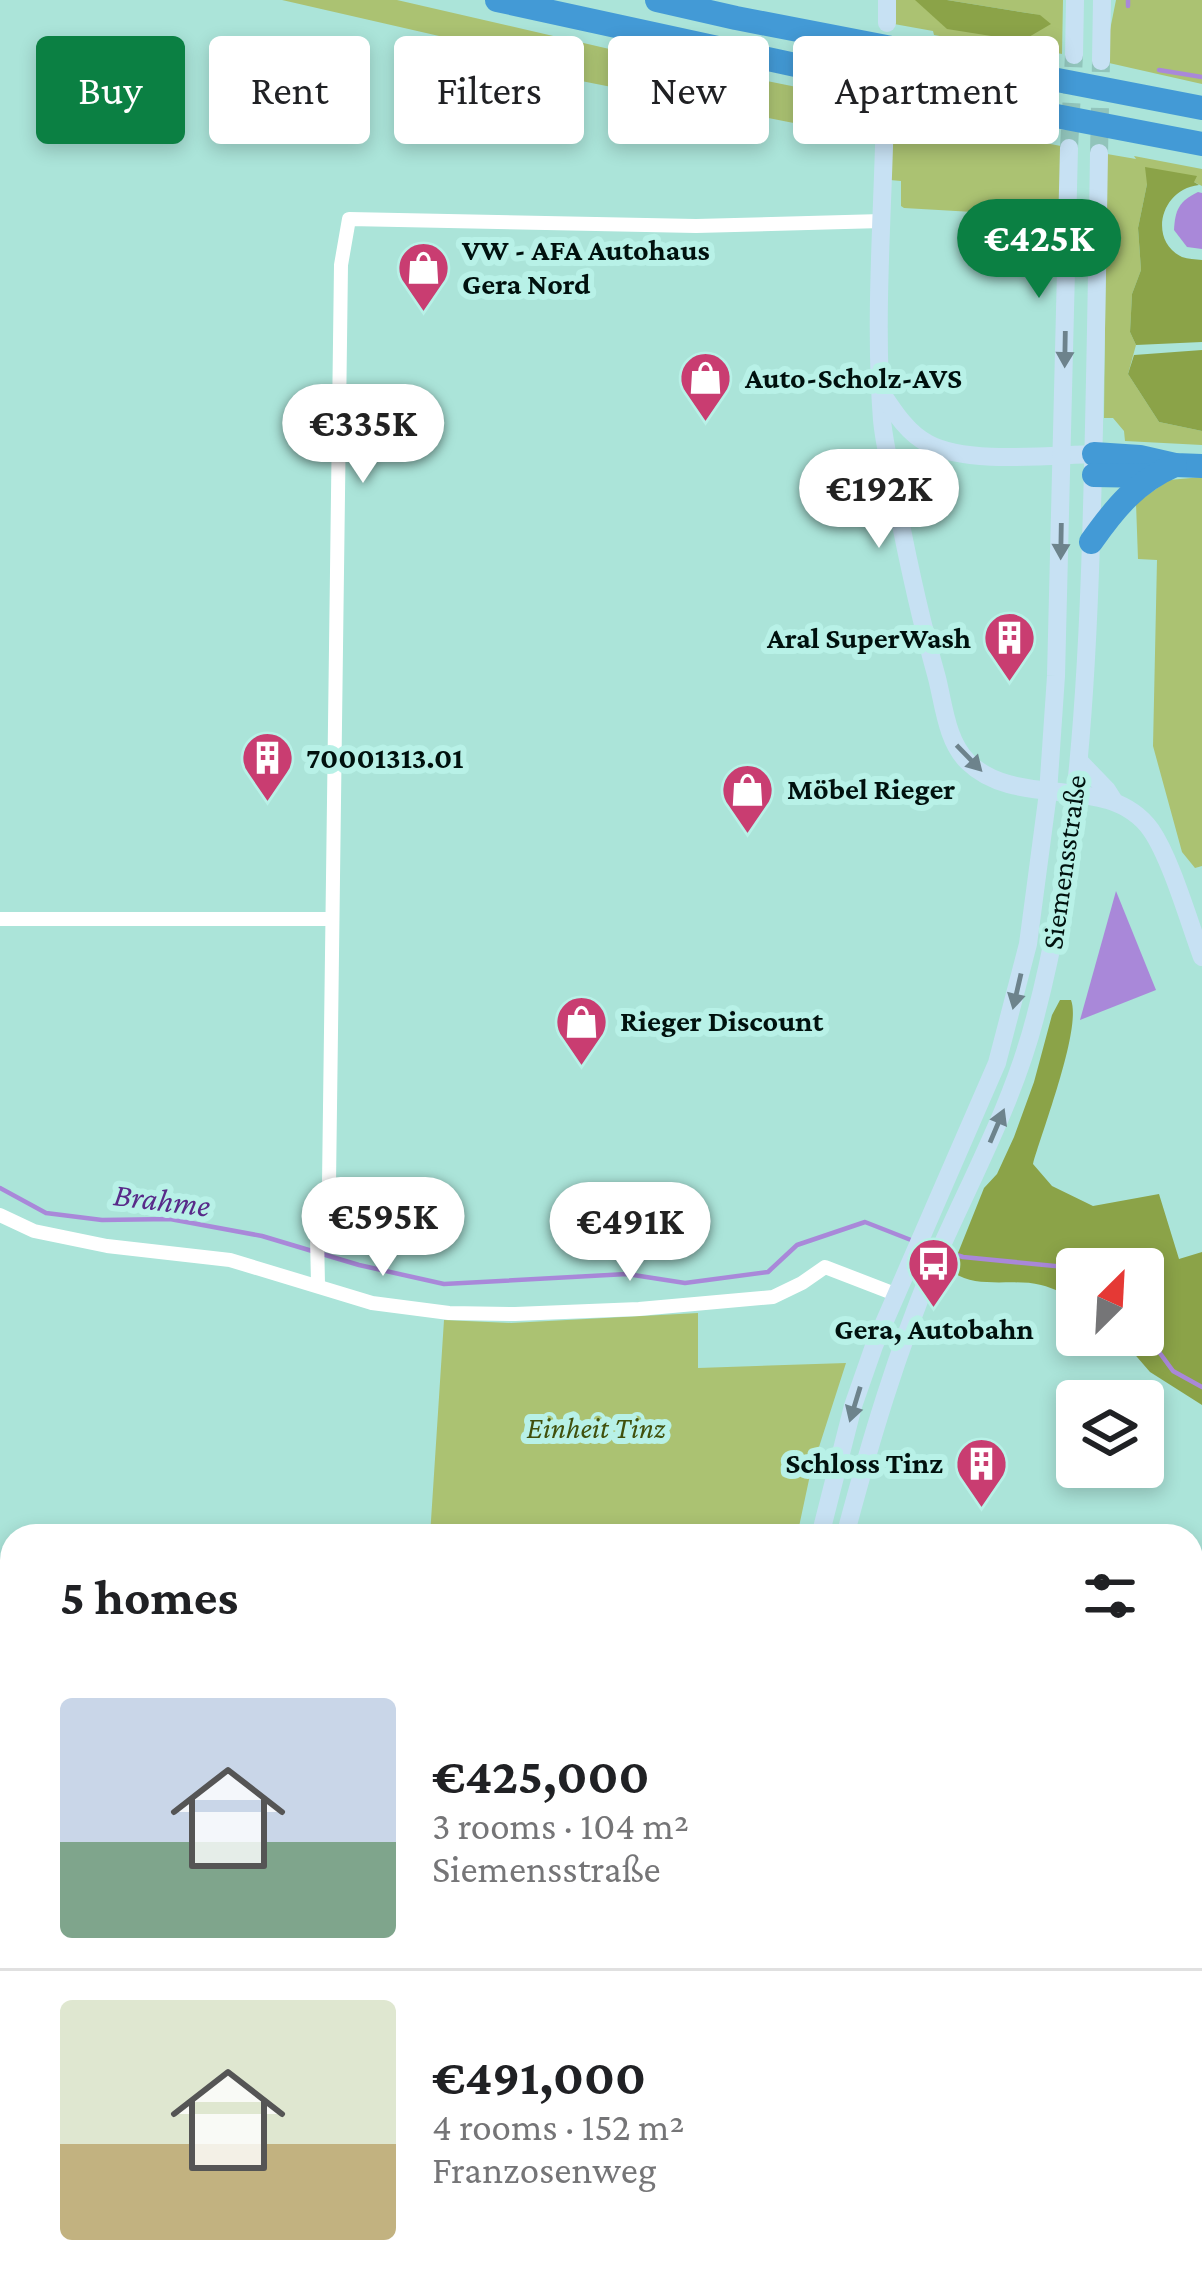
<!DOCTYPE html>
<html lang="en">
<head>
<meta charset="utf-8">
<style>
  body { margin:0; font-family:"Crimson Pro",serif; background:#f2f2f2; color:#202124; height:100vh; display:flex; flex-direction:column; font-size:45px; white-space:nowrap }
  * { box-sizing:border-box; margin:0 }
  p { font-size:39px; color:#757577 }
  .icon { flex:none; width:66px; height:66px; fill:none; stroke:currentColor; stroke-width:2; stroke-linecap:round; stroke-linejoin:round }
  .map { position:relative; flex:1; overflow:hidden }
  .side { position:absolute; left:0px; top:1524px; width:1203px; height:771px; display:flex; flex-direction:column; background:#fff; border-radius:36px 36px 0 0; box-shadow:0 6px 18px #0003 }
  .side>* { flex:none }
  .top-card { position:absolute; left:36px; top:36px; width:1131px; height:108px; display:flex; gap:24px }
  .needle { width:78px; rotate:24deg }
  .buttons { position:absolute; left:1056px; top:1248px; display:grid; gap:24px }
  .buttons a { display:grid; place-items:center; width:108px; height:108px; border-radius:12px; background:#fff; box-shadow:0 6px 18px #0003; font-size:60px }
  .price { position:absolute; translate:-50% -102px; padding:0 27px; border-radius:42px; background:#fff; color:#222; font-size:39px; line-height:78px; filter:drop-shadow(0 3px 6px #0008) }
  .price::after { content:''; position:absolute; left:50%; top:72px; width:36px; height:27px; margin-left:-18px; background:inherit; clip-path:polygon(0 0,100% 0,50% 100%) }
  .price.current { background:#0b8043; color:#fff }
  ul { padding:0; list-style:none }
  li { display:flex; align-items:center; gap:36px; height:300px; padding:0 60px }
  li+li { border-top:3px solid #e0e0e0 }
  li span { display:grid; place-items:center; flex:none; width:336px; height:240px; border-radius:12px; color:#555 }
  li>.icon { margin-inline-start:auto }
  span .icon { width:144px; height:144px; fill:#fffc; stroke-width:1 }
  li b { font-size:51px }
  h2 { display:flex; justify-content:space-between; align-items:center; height:144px; padding:0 60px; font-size:51px }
  .pill { padding:0 42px; border-radius:12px; background:#fff; box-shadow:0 6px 18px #0003; font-size:42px; line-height:108px }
  .pill.current { background:#0b8043; color:#fff }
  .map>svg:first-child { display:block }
  .green { fill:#abc272 }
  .forest { fill:#8ba348 }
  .water { fill:#a988d9 }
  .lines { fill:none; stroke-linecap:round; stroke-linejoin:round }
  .stream { stroke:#a988d9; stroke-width:4.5 }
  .secondary-tunnel { stroke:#91c4bb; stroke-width:18; stroke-dasharray:18 9; stroke-linecap:butt }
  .street { stroke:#fff; stroke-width:14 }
  .secondary { stroke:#c7e1f3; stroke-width:18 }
  .highway { stroke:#439ad6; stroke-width:24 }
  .tram { stroke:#5c837b; stroke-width:3 }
  .rail-casing { stroke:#5c837b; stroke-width:9 }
  .rail { stroke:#b8f1e7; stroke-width:4.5; stroke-dasharray:14; stroke-linecap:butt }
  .oneway { fill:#6d838c }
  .labels { text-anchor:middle; stroke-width:12; stroke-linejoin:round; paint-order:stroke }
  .poi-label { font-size:30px; font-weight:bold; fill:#00110e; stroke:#b8f1e7; text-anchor:start }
  .street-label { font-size:30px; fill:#00110e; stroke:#b8f1e7 }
  .park-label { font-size:30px; font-style:italic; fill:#40500c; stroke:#b8f1e7 }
  .water-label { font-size:33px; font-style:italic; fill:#582a89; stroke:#b8f1e7 }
</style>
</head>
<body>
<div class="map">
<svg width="1202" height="2294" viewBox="0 0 1202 2294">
  <rect width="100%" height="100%" fill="#abe4d9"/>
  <g class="green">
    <path d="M282 0H397L618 51 836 95V99L824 129 536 72 535 58Z"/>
    <path d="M895 0H916L1040 15 947 0H1063L1062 54 1032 48 1031 52 934 35 933 31 894 24Z"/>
    <path d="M1116 0H1202V84L1109 63 1110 30Z"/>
    <path d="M892 110 931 117 932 113 1029 136V140L1061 146 1059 223C1034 217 992 226 973 212L904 208 901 206V181L890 180Z"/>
    <path d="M1107 154 1136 159 1134 156 1202 169V186L1194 182 1147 184 1138 228 1141 270 1132 294 1130 332 1136 345 1128 374 1159 422 1202 431V445L1125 441 1124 431 1113 418H1104Z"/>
    <path d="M1202 477V866L1195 868 1182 852 1153 746 1157 560 1138 559 1136 503 1169 480Z"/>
    <path d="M698 1313V1368L846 1363 810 1475 797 1536H430L444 1320 511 1323Z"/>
    <path d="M0 1691 12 1743V1869L0 1812Z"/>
    <path d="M0 1947 12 2010V2283H51L53 2294H0Z"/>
    <path d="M1200 2205H1202V2294H1190L1191 2223Z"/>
  </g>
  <g class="forest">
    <path d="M915 0H947L1040 15 1051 24 1022 41 947 29Z"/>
    <path d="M1145 167 1197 176 1194 182 1199 185C1160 189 1148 241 1182 257 1188 259 1195 259 1202 260V342L1136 345 1130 332 1132 294 1141 270 1138 228 1147 184Z"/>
    <path d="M1202 350V431L1159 422 1128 374 1134 355Z"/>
    <path d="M1060 1000H1071C1082 1028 1042 1131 1033 1164L1052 1186 1093 1206 1159 1194 1179 1259 1202 1252V1405L1150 1372 1118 1335H1143V1269H1077V1302C1066 1295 1054 1288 1041 1285 1013 1278 978 1289 954 1273V1263L984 1188 997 1174 1014 1137 1034 1082 1052 1015Z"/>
  </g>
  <g class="water">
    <path d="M1198 192 1202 193V249L1187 247 1174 230C1175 210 1179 201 1198 192Z"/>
    <path d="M1116 891 1156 990 1080 1020Z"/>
  </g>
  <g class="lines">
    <g class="stream">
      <path d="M1128 0V6"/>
      <path d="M1159 70 1202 77"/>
      <path d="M0 1188 46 1213 102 1220 170 1219 262 1236 359 1265 444 1284 627 1274 685 1283 768 1272 797 1245 865 1222 916 1242"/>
      <path d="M944 1251 963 1257 1086 1269"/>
      <path d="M1143 1330 1173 1371 1202 1387"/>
    </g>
    <g class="secondary-tunnel">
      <path d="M885 110 886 40"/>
      <path d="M1069 148 1074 55"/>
      <path d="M1099 153 1101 61"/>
    </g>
    <g class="street">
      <path d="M0 919H332"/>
      <path d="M0 1215 34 1231 107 1246 230 1260 372 1303 449 1313 515 1314 639 1309 773 1297 802 1283 825 1267 895 1294"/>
      <path d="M318 1284 317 1236 329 1184 341 265 349 219 696 226 882 221"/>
      <path d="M1191 1815H1202"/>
      <path d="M260 2283 262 2294"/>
    </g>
    <g class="secondary">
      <path d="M887 23V0"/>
      <path d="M1074 55 1075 0"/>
      <path d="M1101 61 1102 0"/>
      <path d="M885 110C883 213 874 318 882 420 884 441 889 462 893 483 905 548 919 614 937 678 944 706 947 742 968 762 1018 811 1109 771 1151 830 1171 859 1189 922 1202 957"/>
      <path d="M883 395C895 413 908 433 927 443 966 465 1050 455 1094 454"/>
      <path d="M1079 761 1107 790 1114 801"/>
      <path d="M820 1536 853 1406 874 1346 997 1063 1028 944 1048 793 1056 676 1069 148"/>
      <path d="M845 1536C870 1442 897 1351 935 1261 970 1181 1013 1103 1035 1018 1076 863 1086 702 1091 542 1095 412 1097 283 1099 153"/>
      <path d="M1191 2080 1202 2069"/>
      <path d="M847 2283 848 2294"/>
      <path d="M870 2283 872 2294"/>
      <path d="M1105 2294V2283"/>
    </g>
    <g class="highway">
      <path d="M497 0 837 74 1202 144"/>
      <path d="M657 0 736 18 1202 108"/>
      <path d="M1094 454 1140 457 1175 465 1202 466"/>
      <path d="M1094 475 1150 476"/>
      <path d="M1091 542C1115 508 1136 482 1175 465"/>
    </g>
    <g class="tram">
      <path d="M1191 2103 1202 2090"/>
      <path d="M1127 2294V2283"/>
    </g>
    <defs>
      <g id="rail">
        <path d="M0 1871 12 1930"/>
        <path d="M78 2283 80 2294"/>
        <path d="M98 2283 101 2294"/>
      </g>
    </defs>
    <use href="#rail" class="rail-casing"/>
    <use href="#rail" class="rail"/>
  </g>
  <defs><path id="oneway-solid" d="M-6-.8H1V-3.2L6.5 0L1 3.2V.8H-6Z" transform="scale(3)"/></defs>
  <g class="oneway">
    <use href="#oneway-solid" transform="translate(1065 349) rotate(91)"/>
    <use href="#oneway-solid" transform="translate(1061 541) rotate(91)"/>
    <use href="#oneway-solid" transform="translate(969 758) rotate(46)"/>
    <use href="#oneway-solid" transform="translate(1017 991) rotate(103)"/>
    <use href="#oneway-solid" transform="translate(997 1126) rotate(-67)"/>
    <use href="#oneway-solid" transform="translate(855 1404) rotate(107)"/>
  </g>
  <defs>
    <symbol id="shop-pin" viewBox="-11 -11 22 30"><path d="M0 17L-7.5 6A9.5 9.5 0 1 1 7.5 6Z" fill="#c93d71" stroke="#b8f1e7"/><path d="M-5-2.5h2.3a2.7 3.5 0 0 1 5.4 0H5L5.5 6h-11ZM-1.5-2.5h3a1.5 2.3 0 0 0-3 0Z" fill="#fff"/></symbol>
    <symbol id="building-pin" viewBox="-11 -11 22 30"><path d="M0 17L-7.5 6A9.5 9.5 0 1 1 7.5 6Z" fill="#c93d71" stroke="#b8f1e7"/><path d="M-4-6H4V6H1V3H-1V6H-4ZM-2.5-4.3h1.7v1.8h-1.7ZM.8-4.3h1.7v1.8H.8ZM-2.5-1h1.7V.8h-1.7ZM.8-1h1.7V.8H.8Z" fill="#fff"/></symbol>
    <symbol id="bus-pin" viewBox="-11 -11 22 30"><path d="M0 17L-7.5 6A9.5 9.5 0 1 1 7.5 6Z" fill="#c93d71" stroke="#b8f1e7"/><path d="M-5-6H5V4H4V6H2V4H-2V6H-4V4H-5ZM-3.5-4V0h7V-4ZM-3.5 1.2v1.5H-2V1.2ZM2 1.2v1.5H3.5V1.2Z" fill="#fff"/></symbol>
  </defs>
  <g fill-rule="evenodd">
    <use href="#shop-pin" x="394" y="238" width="59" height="81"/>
    <use href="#shop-pin" x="676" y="348" width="59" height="81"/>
    <use href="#building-pin" x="980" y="608" width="59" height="81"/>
    <use href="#building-pin" x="238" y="728" width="59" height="81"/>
    <use href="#shop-pin" x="718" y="760" width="59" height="81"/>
    <use href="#shop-pin" x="552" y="992" width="59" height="81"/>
    <use href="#bus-pin" x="904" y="1234" width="59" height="81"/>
    <use href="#building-pin" x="952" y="1434" width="59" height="81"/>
  </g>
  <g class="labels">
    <g class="poi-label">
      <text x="462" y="260">VW - AFA Autohaus<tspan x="462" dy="34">Gera Nord</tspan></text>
      <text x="745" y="388">Auto-Scholz-AVS</text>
      <text x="971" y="648" text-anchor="end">Aral SuperWash</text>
      <text x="306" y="768">70001313.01</text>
      <text x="787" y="799">Möbel Rieger</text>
      <text x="620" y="1031">Rieger Discount</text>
      <text x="934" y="1339" text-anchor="middle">Gera, Autobahn</text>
      <text x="943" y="1473" text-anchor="end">Schloss Tinz</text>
    </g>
    <g class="street-label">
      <text transform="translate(1064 862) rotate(-82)" y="10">Siemensstraße</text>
    </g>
    <g class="park-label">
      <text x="596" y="1438">Einheit Tinz</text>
    </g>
    <g class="water-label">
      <text transform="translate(162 1199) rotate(7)" y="12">Brahme</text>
    </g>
  </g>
</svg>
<div class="buttons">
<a><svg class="needle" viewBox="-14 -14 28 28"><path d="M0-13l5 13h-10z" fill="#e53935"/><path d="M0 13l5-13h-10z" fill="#757577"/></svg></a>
<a><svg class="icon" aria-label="layers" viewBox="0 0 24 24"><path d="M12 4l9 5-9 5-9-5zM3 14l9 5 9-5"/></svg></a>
</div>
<b class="price current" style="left:1039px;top:301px">€425K</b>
<b class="price" style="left:363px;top:486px">€335K</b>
<b class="price" style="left:879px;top:551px">€192K</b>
<b class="price" style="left:383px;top:1279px">€595K</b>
<b class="price" style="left:630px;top:1284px">€491K</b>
<div class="top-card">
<a class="pill current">Buy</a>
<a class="pill">Rent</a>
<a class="pill">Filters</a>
<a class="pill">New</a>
<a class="pill">Apartment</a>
</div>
<section class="side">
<h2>5 homes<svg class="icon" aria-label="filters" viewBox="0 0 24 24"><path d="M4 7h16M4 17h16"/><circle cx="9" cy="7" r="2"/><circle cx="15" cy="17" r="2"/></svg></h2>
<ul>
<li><span style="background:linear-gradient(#c9d6e8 60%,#7fa58c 0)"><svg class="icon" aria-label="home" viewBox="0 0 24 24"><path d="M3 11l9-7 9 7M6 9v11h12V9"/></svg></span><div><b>€425,000</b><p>3 rooms · 104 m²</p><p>Siemensstraße</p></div></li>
<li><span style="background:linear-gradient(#dfe7d0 60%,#c2b280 0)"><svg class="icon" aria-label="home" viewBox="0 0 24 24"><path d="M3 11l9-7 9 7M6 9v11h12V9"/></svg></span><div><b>€491,000</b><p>4 rooms · 152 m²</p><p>Franzosenweg</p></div></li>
</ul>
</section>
</div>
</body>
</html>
